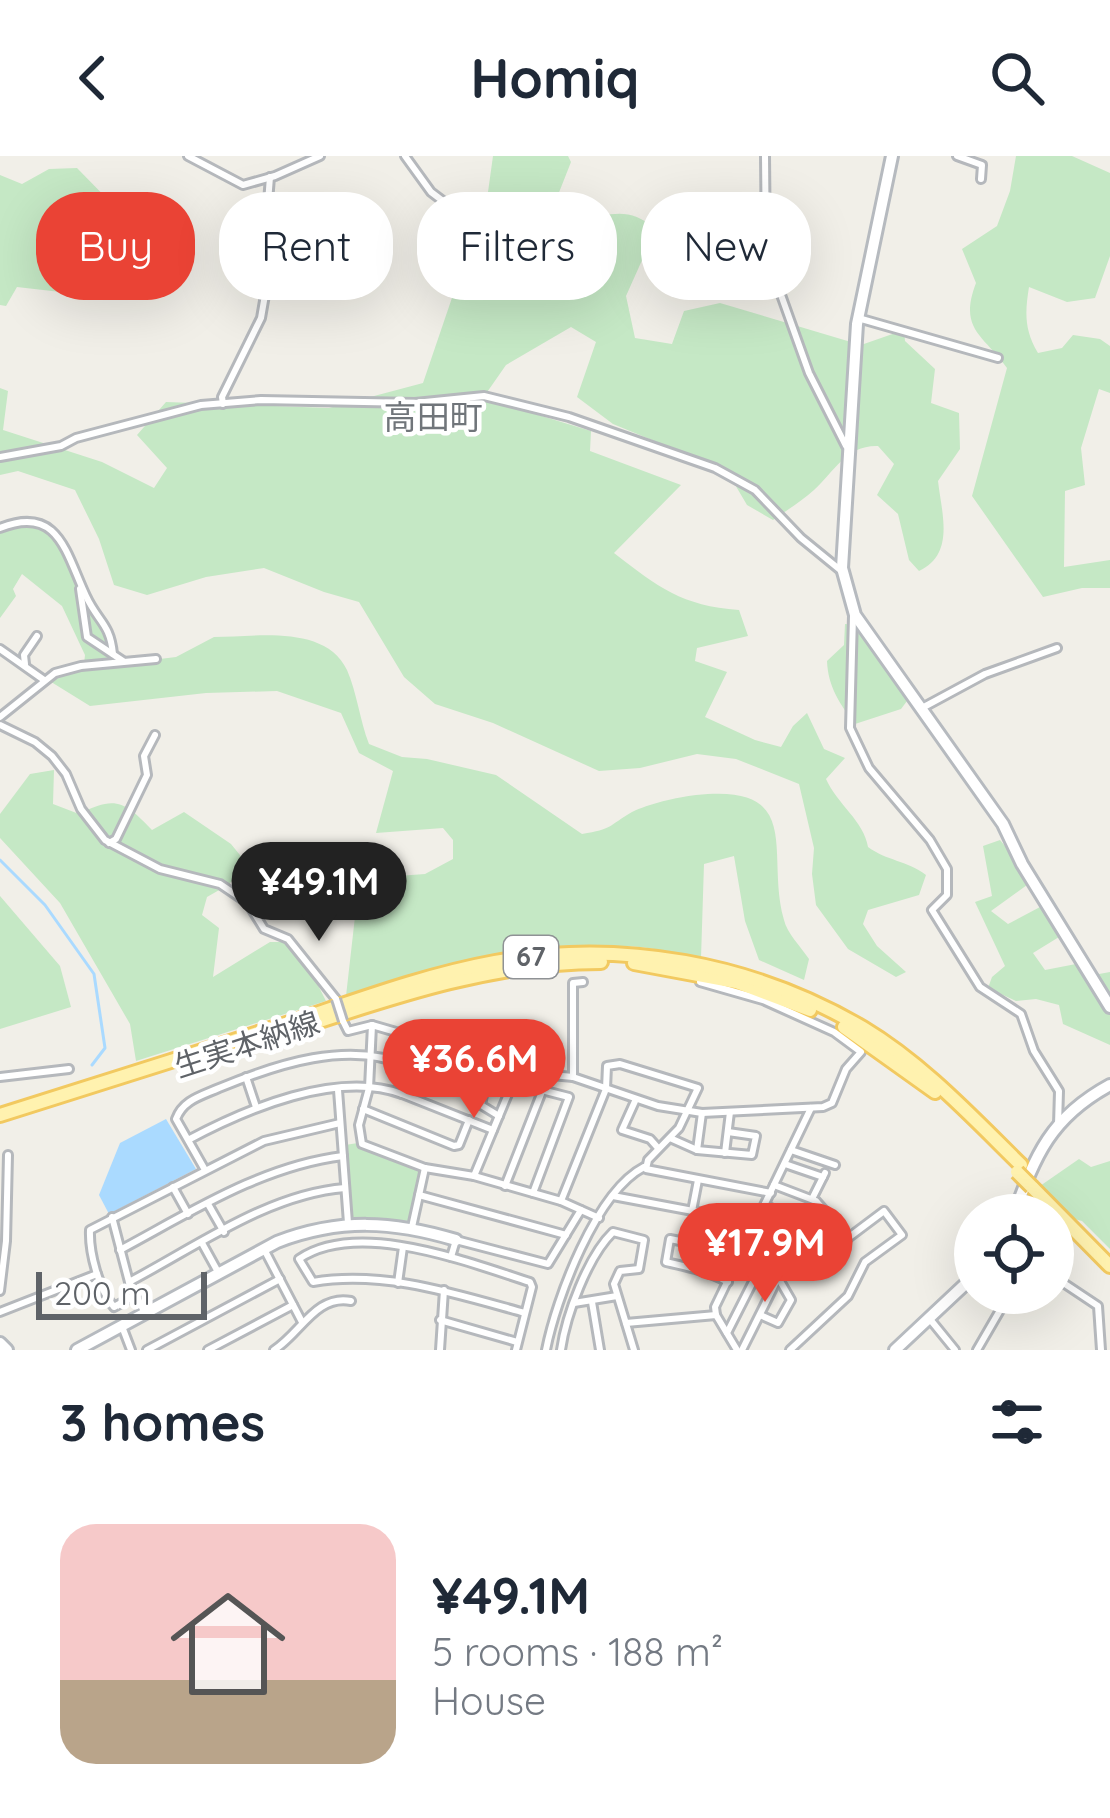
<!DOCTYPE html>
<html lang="en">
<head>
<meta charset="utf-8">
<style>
  body { margin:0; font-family:Quicksand,"Noto Sans JP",sans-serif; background:#f6f6f7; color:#1f2937; height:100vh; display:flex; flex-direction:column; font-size:45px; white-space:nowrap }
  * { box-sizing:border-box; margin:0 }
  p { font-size:39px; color:#747a83 }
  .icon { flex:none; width:66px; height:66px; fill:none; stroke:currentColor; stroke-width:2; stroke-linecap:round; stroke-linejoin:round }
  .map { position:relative; height:1194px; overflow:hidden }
  .sheet { display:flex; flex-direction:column; background:#fff; flex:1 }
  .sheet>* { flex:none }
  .banner { position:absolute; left:36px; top:36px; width:1038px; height:108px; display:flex; gap:24px }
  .fabs { position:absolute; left:954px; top:1038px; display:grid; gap:24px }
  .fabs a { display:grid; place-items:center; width:120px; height:120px; border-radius:50%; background:#fff; box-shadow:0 12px 48px #0002; font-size:60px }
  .scale { position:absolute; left:36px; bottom:30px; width:171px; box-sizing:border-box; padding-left:12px; border:6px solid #5f6368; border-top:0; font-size:33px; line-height:42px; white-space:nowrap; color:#5f6368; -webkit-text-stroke:9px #fff; paint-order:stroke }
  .price { position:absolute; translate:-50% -102px; padding:0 27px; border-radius:42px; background:#ea4335; color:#fff; font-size:39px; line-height:78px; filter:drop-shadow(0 3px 6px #0008) }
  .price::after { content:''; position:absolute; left:50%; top:72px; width:36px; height:27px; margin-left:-18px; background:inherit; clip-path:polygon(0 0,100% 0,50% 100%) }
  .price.selected { background:#222; color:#fff }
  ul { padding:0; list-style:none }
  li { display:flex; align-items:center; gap:36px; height:300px; padding:0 60px }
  li span { display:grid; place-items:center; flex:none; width:336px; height:240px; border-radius:36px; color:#555 }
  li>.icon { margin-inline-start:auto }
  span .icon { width:144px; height:144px; fill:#fffc; stroke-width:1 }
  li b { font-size:51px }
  h2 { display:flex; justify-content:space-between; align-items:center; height:144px; padding:0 60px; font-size:51px }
  .chip { padding:0 42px; border-radius:48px; background:#fff; box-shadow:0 12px 48px #0002; font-size:42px; line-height:108px }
  .chip.selected { background:#ea4335; color:#fff }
  header { display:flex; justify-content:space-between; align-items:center; height:156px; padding:0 60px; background:#fff; font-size:54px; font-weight:700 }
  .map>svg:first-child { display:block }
  .green { fill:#c5e8c5 }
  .water { fill:#aadaff }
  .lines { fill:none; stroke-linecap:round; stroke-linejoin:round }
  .stream { stroke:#aadaff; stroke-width:3 }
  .street-casing { stroke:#b5b8bc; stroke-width:12 }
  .secondary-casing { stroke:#b6babf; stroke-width:16 }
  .primary-casing { stroke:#f2c960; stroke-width:18 }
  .street { stroke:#fff; stroke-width:6 }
  .secondary { stroke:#fff; stroke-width:10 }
  .primary { stroke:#fff2af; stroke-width:12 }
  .street-bridge-casing { stroke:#b5b8bc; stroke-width:12; stroke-linecap:butt }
  .primary-bridge-casing { stroke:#f2c960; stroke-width:18; stroke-linecap:butt }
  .street-bridge { stroke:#fff; stroke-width:6 }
  .primary-bridge { stroke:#fff2af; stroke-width:12 }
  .labels { text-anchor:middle; stroke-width:9; stroke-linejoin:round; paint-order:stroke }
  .shield { fill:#fff; stroke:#8f9295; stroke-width:3 }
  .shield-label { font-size:27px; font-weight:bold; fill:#5f6368 }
  .street-label { font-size:30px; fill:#5f6368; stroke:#fff }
  .neighbourhood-label { font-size:33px; fill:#70757a; stroke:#fff }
</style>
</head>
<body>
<header><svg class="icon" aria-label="back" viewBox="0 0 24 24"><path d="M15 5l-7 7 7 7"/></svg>Homiq<svg class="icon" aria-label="search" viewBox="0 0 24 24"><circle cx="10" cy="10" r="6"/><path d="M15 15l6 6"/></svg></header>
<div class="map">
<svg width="1110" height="1194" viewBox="0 0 1110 1194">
  <rect width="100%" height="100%" fill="#f1efe8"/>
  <g class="green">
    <path d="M493 0H568L571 6 558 39 581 65C613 57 629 51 656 73L626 140 635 182 672 188 684 155 720 147 861 189 904 174 905 185 935 213 931 247 959 257 960 293 938 325C942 359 955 398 919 415L909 404 898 358 877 339 894 308 878 290C846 289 835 315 814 334 802 345 787 354 773 364L747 349 727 315 613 268 577 241 596 186 571 171 506 209 483 242 591 275 590 295 681 329 614 397C658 431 682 450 739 454L748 480 697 492 695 505 727 516 705 561 755 584 781 591 793 570 807 557 824 593 845 602 826 623C837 648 864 665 868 691 887 705 906 704 926 719L919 739 868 754 863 768 877 790 906 816 896 821 848 793 816 749 812 718 814 692 799 628 736 603 697 598 640 612 599 615 493 567 435 548 404 521 359 446 324 436 264 412 206 421 147 439 114 429 99 383 75 334 18 315 0 319V232L8 235 3 274 102 306 154 332 167 312 137 279 166 246 329 252 423 227 488 36Z"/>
    <path d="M1016 0H1072L1110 17V100L1095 142 1067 146 1029 131C1025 156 1024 174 1038 197L1062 192 1073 179 1100 183 1110 190V237L1099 233 1081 292 1085 329 1065 335 1064 411 1110 404V432H1082L1043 441 972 340 1007 212C984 179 958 174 976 127L962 93 997 70 1010 35Z"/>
    <path d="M77 12 120 56 108 113 69 137 17 131 6 150 0 149V19L22 28 49 13Z"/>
    <path d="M30 365 54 378 87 446 109 476 117 503 84 508 85 499 62 450 22 418 13 433 16 440 0 462V374Z"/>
    <path d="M845 468 862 469 907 545 901 553 855 568C840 548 828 531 827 505L844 489Z"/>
    <path d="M214 481C255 481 325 468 347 514 357 537 360 565 369 588L402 601 427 603 496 619 582 678C613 673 608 670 632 656 648 648 677 641 696 639 806 627 765 698 784 764 787 777 801 791 809 803L804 824 759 804 745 765 734 700 704 708 701 802C678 798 652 791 628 790 531 788 438 813 346 840L357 743 384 721 425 718 453 703V684L443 672 376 677 393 615 359 597 341 557 277 535 206 537 90 550 48 524 70 514 176 501Z"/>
    <path d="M54 614 53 648 79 658C116 639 125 646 152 674L184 656 231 688 248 709 228 729 207 741 202 759 219 772 213 821 270 786H296L326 845 136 905 130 868 60 747 0 682V658L30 618Z"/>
    <path d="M1000 684 1015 702 1027 729 991 755 1008 768 1040 751 1059 781 1033 797 1045 814 1076 808 1099 818 1110 816V889L1063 868 1059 849 1036 843 1016 845 988 832 992 821 1005 810 975 746 992 740 983 690Z"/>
    <path d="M0 740 60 810 71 851 0 873Z"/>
    <path d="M358 987 420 1012 409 1065 350 1061 345 989Z"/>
    <path d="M1079 1003 1091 1011 1110 1005V1093L1082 1065 1059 1059 1041 1042 1040 1030Z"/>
  </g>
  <path class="water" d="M166 963 196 1013 109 1058 99 1039 120 987Z"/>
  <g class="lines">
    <path class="stream" d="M0 704 45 749 94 818 105 892 92 909"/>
    <defs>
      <g id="street">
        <path d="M188 0 243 29 275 20 320 0"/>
        <path d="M405 0 431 36 485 77"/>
        <path d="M765 0 766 97 809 217 846 290"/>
        <path d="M957 0 982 9 981 23"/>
        <path d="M858 162 998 202"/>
        <path d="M223 248 222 241 261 162 269 116 265 83 270 21"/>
        <path d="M0 301 61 290 76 282 201 249 261 244 415 247 484 240 569 261 715 312 755 334 801 382 839 413"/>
        <path d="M0 372C59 348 66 398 86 440 98 466 110 467 113 498"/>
        <path d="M80 433 87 481 123 505"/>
        <path d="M853 460 850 572 869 612 930 684 947 713V739L932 754 980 831 1021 858 1034 895 1059 935 1058 969"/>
        <path d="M0 493 44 524"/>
        <path d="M25 508 24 499 37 480"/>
        <path d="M922 552 985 518 1057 492"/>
        <path d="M0 561 55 517 81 510 156 503"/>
        <path d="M0 569 35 586 52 600 66 618 81 653 105 684 160 713 220 728 248 747 264 773 288 783 336 843"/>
        <path d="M109 687 116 683 147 619 144 600 155 579"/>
        <path d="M343 865 348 875 372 869 541 918 573 921 658 950 702 957 823 951 832 947 846 913 861 896 834 876 763 844 700 826"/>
        <path d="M372 869 369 932 359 969 362 988 425 1012 474 1020 561 1045 599 1062"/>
        <path d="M0 921 69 913"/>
        <path d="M246 921 256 951"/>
        <path d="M573 921V827L583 826"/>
        <path d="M338 934 348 1067"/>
        <path d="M402 938 493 974"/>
        <path d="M636 943 622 974 650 983 658 992"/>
        <path d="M363 953 454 990 459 989 469 964"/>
        <path d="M499 960 481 949 486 924 491 921 569 941 533 1037"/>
        <path d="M670 982 697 994 752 999 756 980 728 976"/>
        <path d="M188 984C246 953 337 914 402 938L409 910C348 884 277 908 219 932 201 940 183 944 176 963L205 1014"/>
        <path d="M697 994 702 957"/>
        <path d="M791 994 835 1009"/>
        <path d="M725 997 730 956"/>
        <path d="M785 1008 823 1021"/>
        <path d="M474 1020 513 926"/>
        <path d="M774 1029 816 1045 848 1082 884 1055 902 1079 865 1106 848 1140 790 1194"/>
        <path d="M505 1030 543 933"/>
        <path d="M173 1031 188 1058"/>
        <path d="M419 1039 566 1079"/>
        <path d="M613 1040 757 1067"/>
        <path d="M812 1043 825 1017"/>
        <path d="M561 1045 606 933 607 910 620 908 698 932 679 972 648 1004 646 1013 771 1037"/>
        <path d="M208 1048 224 1076"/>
        <path d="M1019 1048 1031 1051 1032 1059"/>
        <path d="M765 1049 809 1071"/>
        <path d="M692 1055 698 1024"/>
        <path d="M112 1061 129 1126 145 1157"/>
        <path d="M412 1071 425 1012"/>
        <path d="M755 1071 788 1090 825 1058"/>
        <path d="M202 1087 218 1116"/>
        <path d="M746 1091 769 1106 791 1144 778 1167 760 1159"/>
        <path d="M120 1094C191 1056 262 1010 343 1000"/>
        <path d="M265 1095 302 1166"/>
        <path d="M451 1101 456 1084 548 1108 581 1054"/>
        <path d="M702 1114 707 1095 700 1089 670 1083 666 1106C688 1111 708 1115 728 1126"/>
        <path d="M787 1116 795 1117 842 1076"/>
        <path d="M1053 1120 1098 1150 1101 1194"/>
        <path d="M129 1126C196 1091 268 1038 345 1032"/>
        <path d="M398 1127 403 1091"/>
        <path d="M0 1135 6 1085 8 999"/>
        <path d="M134 1140 114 1151C99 1134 89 1097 90 1074L264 985 340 967"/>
        <path d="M592 1146 600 1194"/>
        <path d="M574 1147 617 1140"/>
        <path d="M0 1156 97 1118"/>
        <path d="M929 1162 955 1194"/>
        <path d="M440 1164 517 1186"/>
        <path d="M626 1167 716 1159"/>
        <path d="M123 1173 131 1194"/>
        <path d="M727 1177 765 1102"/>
        <path d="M147 1194 280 1123"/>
        <path d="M208 1194 293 1149"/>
        <path d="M274 1194C300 1178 316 1138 351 1145"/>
        <path d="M440 1194 444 1134"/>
        <path d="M516 1194 532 1131 530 1126C467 1106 358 1063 299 1103L313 1126C384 1114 456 1138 525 1157"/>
        <path d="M546 1194C556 1143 596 1036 644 1011"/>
        <path d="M561 1194C566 1159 588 1100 613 1076L644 1084 639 1113 620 1115 614 1128 634 1194"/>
        <path d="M737 1194 716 1159 715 1151 811 952"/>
        <path d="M742 1194 778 1122"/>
        <path d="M977 1194 1010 1137"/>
      </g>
      <g id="secondary">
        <path d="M892 0 857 168 842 412 855 459 1003 668 1022 708 1110 851"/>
        <path d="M1014 1059C1035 999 1051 961 1110 929"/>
        <path d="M0 1187 7 1194"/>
        <path d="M77 1194 277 1086C340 1062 393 1065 456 1084"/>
        <path d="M895 1194 975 1119"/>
      </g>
      <g id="primary">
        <path d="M634 807 736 826 810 854"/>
        <path d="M844 871 935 936"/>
        <path d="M243 890C360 853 477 806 601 806"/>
        <path d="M0 959C95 929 191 899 286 868 355 845 424 819 495 806 621 783 753 807 863 872 923 908 972 961 1021 1009"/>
        <path d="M1032 1031 1110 1110"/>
      </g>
    </defs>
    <use href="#street" class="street-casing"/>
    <use href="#secondary" class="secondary-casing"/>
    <use href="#primary" class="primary-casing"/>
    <use href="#street" class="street"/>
    <use href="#secondary" class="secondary"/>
    <use href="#primary" class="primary"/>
    <defs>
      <path id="street-bridge" d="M336 843 343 865"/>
      <path id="primary-bridge" d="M1017 1016 1032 1031"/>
    </defs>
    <use href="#street-bridge" class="street-bridge-casing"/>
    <use href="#primary-bridge" class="primary-bridge-casing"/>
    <use href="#street-bridge" class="street-bridge"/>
    <use href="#primary-bridge" class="primary-bridge"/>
  </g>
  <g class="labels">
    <rect class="shield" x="504" y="780" width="54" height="42" rx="9"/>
    <g class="shield-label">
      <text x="531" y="810">67</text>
    </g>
    <g class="street-label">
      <text transform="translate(247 889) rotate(-18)" y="10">生実本納線</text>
    </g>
    <g class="neighbourhood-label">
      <text x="433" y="273">高田町</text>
    </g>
  </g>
</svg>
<div class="fabs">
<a><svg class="icon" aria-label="locate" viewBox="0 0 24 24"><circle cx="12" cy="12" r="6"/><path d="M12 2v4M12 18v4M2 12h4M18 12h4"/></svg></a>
</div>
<div class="scale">200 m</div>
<b class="price selected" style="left:319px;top:788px">¥49.1M</b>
<b class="price" style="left:474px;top:965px">¥36.6M</b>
<b class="price" style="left:765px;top:1149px">¥17.9M</b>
<div class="banner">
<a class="chip selected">Buy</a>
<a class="chip">Rent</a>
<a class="chip">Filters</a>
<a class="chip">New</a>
</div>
</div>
<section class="sheet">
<h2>3 homes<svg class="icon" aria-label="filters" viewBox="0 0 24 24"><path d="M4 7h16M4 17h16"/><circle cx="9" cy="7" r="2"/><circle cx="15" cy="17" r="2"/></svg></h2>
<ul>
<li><span style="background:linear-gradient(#f6c9c9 65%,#b9a48a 0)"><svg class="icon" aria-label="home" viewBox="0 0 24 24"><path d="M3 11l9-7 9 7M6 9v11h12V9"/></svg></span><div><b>¥49.1M</b><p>5 rooms · 188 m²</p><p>House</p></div></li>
</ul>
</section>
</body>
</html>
